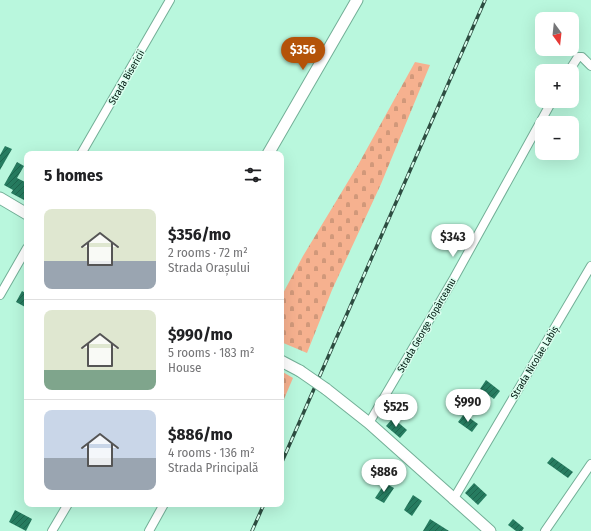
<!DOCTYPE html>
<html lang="en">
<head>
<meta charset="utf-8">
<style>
  body { margin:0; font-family:"Fira Sans Condensed",sans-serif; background:#f6f6f6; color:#202124; height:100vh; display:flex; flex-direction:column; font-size:15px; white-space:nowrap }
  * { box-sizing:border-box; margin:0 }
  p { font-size:13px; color:#757577 }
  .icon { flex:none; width:22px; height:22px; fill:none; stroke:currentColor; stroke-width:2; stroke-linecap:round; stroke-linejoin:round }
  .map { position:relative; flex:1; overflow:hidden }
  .panel { position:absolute; left:24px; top:151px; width:260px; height:356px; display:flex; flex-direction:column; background:#fff; border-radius:8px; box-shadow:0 4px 16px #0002 }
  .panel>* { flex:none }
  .needle { width:26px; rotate:165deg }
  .fabs { position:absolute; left:535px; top:12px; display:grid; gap:8px }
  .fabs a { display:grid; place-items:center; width:44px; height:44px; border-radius:8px; background:#fff; box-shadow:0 4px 16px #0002; font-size:20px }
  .price { position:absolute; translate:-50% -34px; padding:0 9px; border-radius:14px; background:#fff; color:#222; font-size:13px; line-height:26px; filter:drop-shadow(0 1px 2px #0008) }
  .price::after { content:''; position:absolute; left:50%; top:24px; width:12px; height:9px; margin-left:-6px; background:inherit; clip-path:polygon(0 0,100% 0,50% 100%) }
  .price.on { background:#b45309; color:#fff }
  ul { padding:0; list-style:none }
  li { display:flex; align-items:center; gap:12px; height:100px; padding:0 20px }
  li+li { border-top:1px solid #e0e0e0 }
  li span { display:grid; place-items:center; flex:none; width:112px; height:80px; border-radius:8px; color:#555 }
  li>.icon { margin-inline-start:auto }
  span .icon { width:48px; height:48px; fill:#fffc; stroke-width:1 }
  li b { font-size:17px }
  h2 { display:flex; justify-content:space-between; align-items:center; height:48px; padding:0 20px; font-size:17px }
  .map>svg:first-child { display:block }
  .cemetery { fill:url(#cemetery-stones) }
  .building { fill:url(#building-hatch) }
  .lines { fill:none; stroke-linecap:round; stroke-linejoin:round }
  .street-casing { stroke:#73af97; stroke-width:10 }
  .secondary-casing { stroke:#73af97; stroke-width:13 }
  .street { stroke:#fff; stroke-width:8 }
  .secondary { stroke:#fff; stroke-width:11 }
  .rail-casing { stroke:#2d4d41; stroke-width:3.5 }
  .rail { stroke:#d9feee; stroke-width:2; stroke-dasharray:6; stroke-linecap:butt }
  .secondary-bridge-casing { stroke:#73af97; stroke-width:13; stroke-linecap:butt }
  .secondary-bridge { stroke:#fff; stroke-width:11 }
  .labels { text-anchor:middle; stroke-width:3; stroke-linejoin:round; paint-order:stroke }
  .street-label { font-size:10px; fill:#011810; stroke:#d9feee }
</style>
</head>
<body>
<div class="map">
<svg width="591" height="531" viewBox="0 0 591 531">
  <defs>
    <pattern id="cemetery-stones" width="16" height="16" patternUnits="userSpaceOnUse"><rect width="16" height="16" fill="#f6b18f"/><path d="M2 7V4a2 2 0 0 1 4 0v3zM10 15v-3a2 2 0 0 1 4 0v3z" fill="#d1987a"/></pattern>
    <pattern id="building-hatch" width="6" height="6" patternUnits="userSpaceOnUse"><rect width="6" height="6" fill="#267c60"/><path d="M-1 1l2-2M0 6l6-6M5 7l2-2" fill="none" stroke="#1e654e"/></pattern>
  </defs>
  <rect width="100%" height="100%" fill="#b9f7dd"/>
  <g class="cemetery">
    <path d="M415 62 430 65 381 184 332 290 307 353 281 342V297L303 256 358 165Z"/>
    <path d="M281 371 293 378 281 406Z"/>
  </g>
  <g class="building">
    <path d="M5 146 12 149 0 170V155Z"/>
    <path d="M17 162 24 166 17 178 27 183V195L24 200 11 193 13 190 4 185Z"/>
    <path d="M22 291 27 294V308L16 302Z"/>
    <path d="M486 380 500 391 494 399 480 389Z"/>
    <path d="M464 414 478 424 472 432 458 422Z"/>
    <path d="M393 418 407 430 400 438 386 426Z"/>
    <path d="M552 457 573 472 568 478 547 463Z"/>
    <path d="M385 483 394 488 384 503 375 498Z"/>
    <path d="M474 483 487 495 478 505 465 493Z"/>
    <path d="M413 495 422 501 412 516 404 510Z"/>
    <path d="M15 510 32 519 26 531 9 522Z"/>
    <path d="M430 519 449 531H423Z"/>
    <path d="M513 519 524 528 522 531H516L508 525Z"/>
  </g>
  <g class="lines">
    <defs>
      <g id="street">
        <path d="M569 71 578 57H582L591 66"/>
        <path d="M81 154 170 0"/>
        <path d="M0 295 27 248"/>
        <path d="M369 423 454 278 552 101"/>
        <path d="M453 500 591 266"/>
        <path d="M52 531 68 504"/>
        <path d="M149 531 164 504"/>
        <path d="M545 531 591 464"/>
      </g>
      <g id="secondary">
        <path d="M268 154 357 0"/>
        <path d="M0 198 27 214"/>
        <path d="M281 361 300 371"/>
        <path d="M326 389 369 423 490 531"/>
      </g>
    </defs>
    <use href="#street" class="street-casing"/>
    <use href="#secondary" class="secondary-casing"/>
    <use href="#street" class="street"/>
    <use href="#secondary" class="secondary"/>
    <defs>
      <g id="rail">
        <path d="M281 464 485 0"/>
        <path d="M252 531 264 504"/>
      </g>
    </defs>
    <use href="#rail" class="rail-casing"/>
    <use href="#rail" class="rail"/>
    <defs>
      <path id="secondary-bridge" d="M300 371 326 389"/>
    </defs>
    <use href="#secondary-bridge" class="secondary-bridge-casing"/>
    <use href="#secondary-bridge" class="secondary-bridge"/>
  </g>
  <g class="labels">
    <g class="street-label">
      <text transform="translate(126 77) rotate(-60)" y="4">Strada Bisericii</text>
      <text transform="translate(426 325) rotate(-60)" y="4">Strada George Topârceanu</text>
      <text transform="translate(534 362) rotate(-59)" y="4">Strada Nicolae Labiș</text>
    </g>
  </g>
</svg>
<div class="fabs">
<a><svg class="needle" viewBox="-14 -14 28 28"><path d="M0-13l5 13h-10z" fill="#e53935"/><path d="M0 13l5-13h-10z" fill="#757577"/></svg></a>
<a>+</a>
<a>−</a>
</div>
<b class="price on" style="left:303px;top:71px">$356</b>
<b class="price" style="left:453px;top:258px">$343</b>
<b class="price" style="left:468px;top:423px">$990</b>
<b class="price" style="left:396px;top:428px">$525</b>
<b class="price" style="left:384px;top:493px">$886</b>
<section class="panel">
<h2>5 homes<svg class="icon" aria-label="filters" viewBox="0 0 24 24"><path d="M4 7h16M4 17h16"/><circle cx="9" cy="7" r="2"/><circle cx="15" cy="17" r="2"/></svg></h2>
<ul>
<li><span style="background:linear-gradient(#dfe7d0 65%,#9aa5b1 0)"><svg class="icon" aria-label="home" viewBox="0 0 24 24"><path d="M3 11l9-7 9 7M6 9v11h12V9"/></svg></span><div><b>$356/mo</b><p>2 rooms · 72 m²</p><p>Strada Orașului</p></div></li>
<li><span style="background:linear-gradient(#dfe7d0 75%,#7fa58c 0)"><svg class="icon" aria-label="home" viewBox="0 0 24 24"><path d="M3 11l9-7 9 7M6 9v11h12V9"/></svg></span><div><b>$990/mo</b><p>5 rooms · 183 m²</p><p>House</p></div></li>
<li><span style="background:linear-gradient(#c9d6e8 60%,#9aa5b1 0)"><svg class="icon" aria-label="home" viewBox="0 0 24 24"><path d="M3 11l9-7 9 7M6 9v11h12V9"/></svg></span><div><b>$886/mo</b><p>4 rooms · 136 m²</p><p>Strada Principală</p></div></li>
</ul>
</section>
</div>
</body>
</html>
